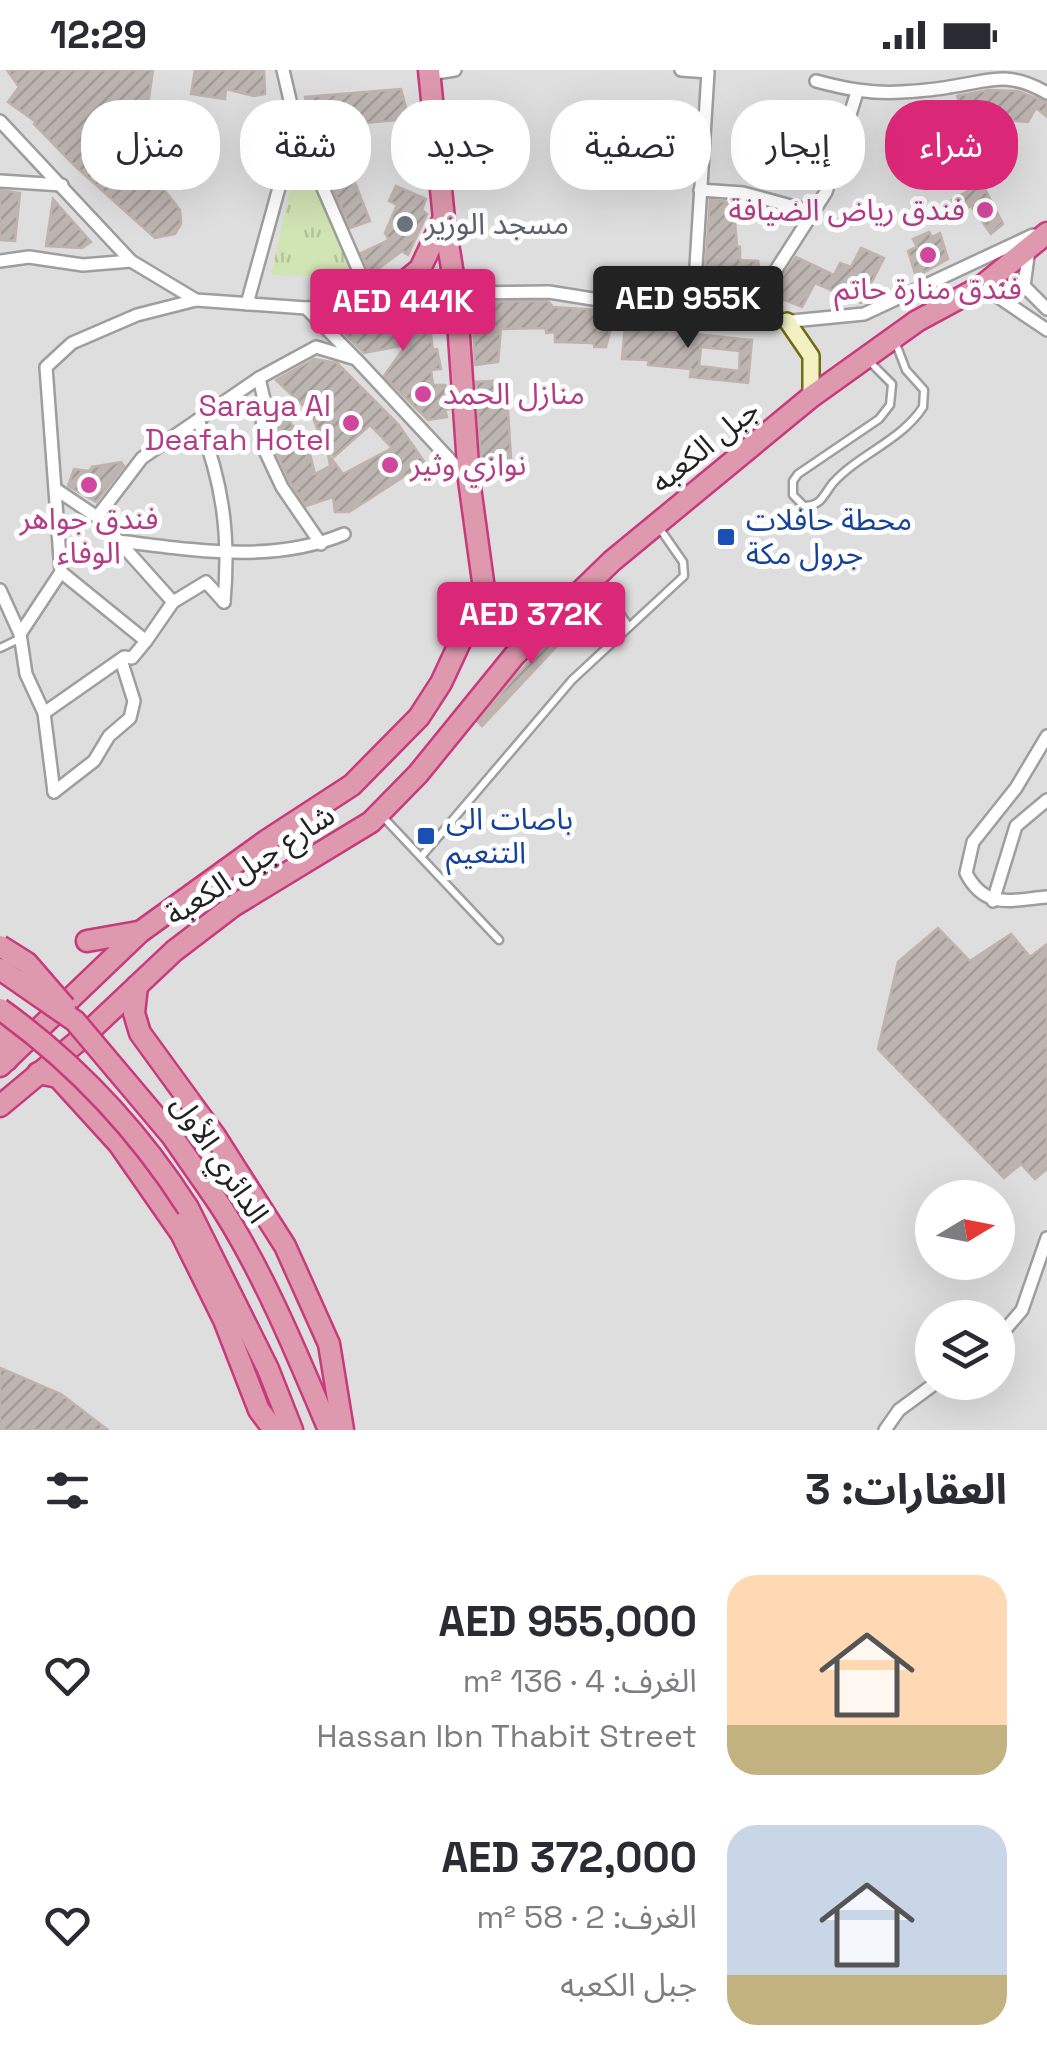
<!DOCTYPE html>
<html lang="ar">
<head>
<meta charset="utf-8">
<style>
  body { margin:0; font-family:"Space Grotesk","Noto Sans Arabic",sans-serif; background:#f2f2f3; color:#2b2b33; direction:rtl; height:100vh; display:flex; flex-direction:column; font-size:38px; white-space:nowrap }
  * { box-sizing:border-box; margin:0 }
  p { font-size:32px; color:#7c7c81 }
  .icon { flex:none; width:55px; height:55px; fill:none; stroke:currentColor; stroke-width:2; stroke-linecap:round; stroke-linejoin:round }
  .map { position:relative; height:1360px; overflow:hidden; direction:ltr }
  .details { display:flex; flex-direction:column; background:#fff; flex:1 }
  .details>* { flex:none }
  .hud { position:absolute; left:30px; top:30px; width:988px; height:90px; direction:rtl; display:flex; gap:20px }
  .needle { width:65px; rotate:80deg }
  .controls { position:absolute; left:915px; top:1110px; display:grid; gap:20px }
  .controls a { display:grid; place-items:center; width:100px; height:100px; border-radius:50%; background:#fff; box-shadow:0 10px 40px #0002; font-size:50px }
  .price { position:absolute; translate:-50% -85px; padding:0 22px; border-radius:10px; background:#db2777; color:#fff; font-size:32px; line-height:65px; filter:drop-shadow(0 2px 5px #0008) }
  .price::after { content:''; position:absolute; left:50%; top:60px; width:30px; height:22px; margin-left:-15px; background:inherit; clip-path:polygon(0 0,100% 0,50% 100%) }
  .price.on { background:#222; color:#fff }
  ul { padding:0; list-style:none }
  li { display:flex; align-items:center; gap:30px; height:250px; padding:0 40px }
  li span { display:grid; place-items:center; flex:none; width:280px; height:200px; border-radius:30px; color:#555 }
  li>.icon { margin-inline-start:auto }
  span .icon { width:120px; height:120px; fill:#fffc; stroke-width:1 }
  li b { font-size:42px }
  h2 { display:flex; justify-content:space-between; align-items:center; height:120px; padding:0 40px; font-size:42px }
  .tag { padding:0 35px; border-radius:40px; background:#fff; box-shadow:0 10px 40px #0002; font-size:35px; line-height:90px }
  .tag.on { background:#db2777; color:#fff }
  .status { display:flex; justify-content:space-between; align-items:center; height:70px; padding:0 50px; background:#fff; direction:ltr }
  .status svg { height:28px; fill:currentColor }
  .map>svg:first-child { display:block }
  .residential { fill:#dedede; fill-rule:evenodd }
  .grass { fill:url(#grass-tufts) }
  .building { fill:url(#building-hatch); stroke:#c0b2ac; stroke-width:2.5; fill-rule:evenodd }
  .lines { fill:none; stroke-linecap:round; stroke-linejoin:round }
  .lane-casing { stroke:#9e9e9e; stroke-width:11 }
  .street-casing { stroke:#9e9e9e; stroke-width:16 }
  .secondary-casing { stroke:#6e6d11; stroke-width:20 }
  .highway-casing { stroke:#c93a7c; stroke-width:25 }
  .lane { stroke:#fff; stroke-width:6 }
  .street { stroke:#fff; stroke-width:11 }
  .secondary { stroke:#f3f0c3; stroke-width:15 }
  .highway { stroke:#de99ae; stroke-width:20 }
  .highway-bridge-casing { stroke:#c93a7c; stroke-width:25; stroke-linecap:butt }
  .highway-bridge { stroke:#de99ae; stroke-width:20 }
  .hotel-dot { fill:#d1479c; stroke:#fff; stroke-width:4 }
  .worship-dot { fill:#6b7280; stroke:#fff; stroke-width:4 }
  .transit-dot { fill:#1a4fb4; stroke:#fff; stroke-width:4 }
  .labels { text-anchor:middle; stroke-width:10; stroke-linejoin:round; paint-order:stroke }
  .hotel-label { font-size:30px; fill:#b23c85; stroke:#fff; text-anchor:end }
  .worship-label { font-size:30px; fill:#5b616d; stroke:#fff; text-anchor:start }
  .street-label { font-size:30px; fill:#212121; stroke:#fff }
  .transit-label { font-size:30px; fill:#164399; stroke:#fff; text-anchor:start }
</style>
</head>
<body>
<div class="status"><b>12:29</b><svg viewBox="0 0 49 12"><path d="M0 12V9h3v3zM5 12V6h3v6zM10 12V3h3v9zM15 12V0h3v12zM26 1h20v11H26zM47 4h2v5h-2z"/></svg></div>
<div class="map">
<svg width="1047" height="1360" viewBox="0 0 1047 1360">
  <defs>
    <pattern id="grass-tufts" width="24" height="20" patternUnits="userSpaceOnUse" patternTransform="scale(2.5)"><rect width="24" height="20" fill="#d1e4b4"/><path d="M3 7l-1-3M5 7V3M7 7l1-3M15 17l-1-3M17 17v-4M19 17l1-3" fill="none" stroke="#b3c39a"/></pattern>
    <pattern id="building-hatch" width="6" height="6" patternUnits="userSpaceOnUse" patternTransform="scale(2.5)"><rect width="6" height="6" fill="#bdb5b1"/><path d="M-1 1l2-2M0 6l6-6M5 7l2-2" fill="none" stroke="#a29b98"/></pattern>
  </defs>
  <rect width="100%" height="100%" fill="#f0ece8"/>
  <path class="residential" d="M0 0H1047V1360H0ZM932 1128H998V1192H932ZM932 1248H998V1312H932Z"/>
  <path class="grass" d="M296 92H306L355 207 271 205Z"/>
  <g class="building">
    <path d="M7 0H153L140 89 180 140 181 154 175 164 155 168 75 96 34 54 36 52 8 32 19 17Z"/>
    <path d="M195 0H264L265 24 254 26 226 19 225 29 191 24Z"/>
    <path d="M401 19 409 49 311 58 305 27Z"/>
    <path d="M989 20 1018 21 1047 32V47L1036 38 1028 52 993 49 998 64 977 79 957 26Z"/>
    <path d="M352 105 370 151 350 158 328 107Z"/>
    <path d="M982 113 1003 154 991 164 971 136 958 143 952 130Z"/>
    <path d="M396 116 426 129 422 140 427 144 408 185 402 181 371 204 361 183 389 170 385 163 397 135 389 131Z"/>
    <path d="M0 120 20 123 15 171 0 170Z"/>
    <path d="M53 129 91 172 82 178 46 176Z"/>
    <path d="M710 130 749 134V140L744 139 743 153 735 151 737 176 740 177V190L758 191 760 203 743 236 703 230Z"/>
    <path d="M929 162 932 167 940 163 948 189 923 203 922 200 915 203 908 181 917 177 913 169Z"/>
    <path d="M861 178 884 188 861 233 815 213 802 237 777 227 782 207 796 187 834 205 840 193 851 197Z"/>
    <path d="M548 231 553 237 599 240V245L614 246 606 277H594V273L555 272V262L546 263V258L501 259 498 292 475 295 472 232Z"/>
    <path d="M427 236 433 280 437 279 441 299 431 300 433 315H445L450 339 445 340 447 347 428 350 384 306 406 275 364 283 338 257 344 245 375 241 383 244 392 239Z"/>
    <path d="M626 246 650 248 649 259 752 270 748 313 690 307 691 299 648 295 649 290 622 289ZM701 277 740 281 739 301 699 296Z"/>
    <path d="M314 289 337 293 398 354 425 393 349 442H335L333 427 306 436 290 412 272 373 274 334 307 372 315 404 328 397 331 401 328 384 343 404 392 378 370 355 334 387 320 367 312 344 276 310Z"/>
    <path d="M506 310 511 388 481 390 476 312Z"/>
    <path d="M121 392 124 396 96 432 68 416 74 399 89 401 92 397Z"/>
    <path d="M581 540 585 546 482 656 478 652 517 604Z"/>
    <path d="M938 858 970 891 1011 864 1030 887 1047 874V1099L1035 1109 1021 1094 1004 1108 878 979 898 892Z"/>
    <path d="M0 1298 61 1324 108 1360H0Z"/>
  </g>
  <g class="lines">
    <defs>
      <g id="lane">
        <path d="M867 289 892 314 890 335 879 349 798 404 793 411V425L804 436C822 436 823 425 833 413 859 384 901 371 923 337L924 320 906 300 896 274"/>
        <path d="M588 517 609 527 629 557"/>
        <path d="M0 578 19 569"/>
        <path d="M384 748 499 870"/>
        <path d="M421 787 572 610 684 506 683 492 658 456"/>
      </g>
      <g id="street">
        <path d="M283 0 296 56 372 231"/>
        <path d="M681 0 708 2 693 245"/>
        <path d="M429 4 455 0"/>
        <path d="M816 11C846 19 871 24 902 22 917 21 934 20 949 17 991 11 1007 0 1047 23"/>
        <path d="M0 51 131 191 196 230 306 238 456 223 549 222 693 245 792 251 864 244 1033 165"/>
        <path d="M0 111 62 115"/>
        <path d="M700 120 743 123 813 142"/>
        <path d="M1029 179 1024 216 1047 239"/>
        <path d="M0 191 29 187 83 195 131 191"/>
        <path d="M982 216 1047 260"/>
        <path d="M247 234 296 56"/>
        <path d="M306 238 353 286"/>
        <path d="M757 252 774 203 826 122 857 22"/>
        <path d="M198 350C223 412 230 465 224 532"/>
        <path d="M57 420 97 447 142 388 259 308"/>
        <path d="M97 447 173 532 146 571"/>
        <path d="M118 471C193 480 272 494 344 464"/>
        <path d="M321 474 282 417 260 370 265 334 259 308 316 277 356 289 466 407"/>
        <path d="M0 520 20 564 26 604 44 643 54 722"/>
        <path d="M173 532 206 512 224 532"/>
        <path d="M20 564 61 502 46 297 72 273 137 245 196 230"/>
        <path d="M44 643 124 587 132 588 146 571 61 502"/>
        <path d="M1047 666 1016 718 973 772 966 803C985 840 1011 830 1047 827"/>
        <path d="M54 722 94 691 109 666 130 648 134 631 121 590"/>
        <path d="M993 831 1016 756 1047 730"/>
        <path d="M998 1268 1022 1240 1047 1168"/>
        <path d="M885 1360 899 1340 937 1312"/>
      </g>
      <path id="secondary" d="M787 251 811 286V327"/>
      <g id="highway">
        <path d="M429 0 444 149 456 223 469 410 488 548 517 567 537 566"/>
        <path d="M382 230 420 199 443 150"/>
        <path d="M87 871 138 862"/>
        <path d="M137 916 134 943 140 963 215 1066 285 1176 329 1274 343 1360"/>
        <path d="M0 961 8 973 7 990"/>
        <path d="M0 996 140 862 266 771 352 715 419 647 441 613 482 525"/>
        <path d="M38 1003 58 1007 119 1074 181 1163 224 1250 259 1340 274 1360"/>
        <path d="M0 1036 83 967 174 881 233 836 371 752 418 704 514 586 612 491 811 327 917 251 982 216 1047 163"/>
        <path d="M211 1122C257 1187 298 1286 329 1360"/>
        <path d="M188 1138 268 1299 292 1360"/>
      </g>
    </defs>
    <use href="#lane" class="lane-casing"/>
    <use href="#street" class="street-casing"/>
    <use href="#secondary" class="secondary-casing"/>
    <use href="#highway" class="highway-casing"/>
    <use href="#lane" class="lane"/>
    <use href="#street" class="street"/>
    <use href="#secondary" class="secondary"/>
    <use href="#highway" class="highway"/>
    <defs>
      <g id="highway-bridge">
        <path d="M0 876 27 893 65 937"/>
        <path d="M0 899 75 951 172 1066 211 1122"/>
        <path d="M0 939C75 993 138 1060 188 1138"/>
      </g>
    </defs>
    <use href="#highway-bridge" class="highway-bridge-casing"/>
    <use href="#highway-bridge" class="highway-bridge"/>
  </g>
  <g class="hotel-dot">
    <circle cx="985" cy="140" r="10"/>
    <circle cx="928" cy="185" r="10"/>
    <circle cx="423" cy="324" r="10"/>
    <circle cx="351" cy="353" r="10"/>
    <circle cx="390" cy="395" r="10"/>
    <circle cx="89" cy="415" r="10"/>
  </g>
  <circle class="worship-dot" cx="405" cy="154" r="10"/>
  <g class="transit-dot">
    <rect x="716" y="457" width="20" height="20" rx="5"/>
    <rect x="416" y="756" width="20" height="20" rx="5"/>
  </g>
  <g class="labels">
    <g class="hotel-label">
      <text x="965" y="150">فندق رياض الضيافة</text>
      <text x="928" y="229" text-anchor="middle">فندق منارة حاتم</text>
      <text x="443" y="334" text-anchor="start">منازل الحمد</text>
      <text x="331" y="346">Saraya Al<tspan x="331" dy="34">Deafah Hotel</tspan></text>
      <text x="410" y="405" text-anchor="start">نوازي وثير</text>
      <text x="89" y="459" text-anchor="middle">فندق جواهر<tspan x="89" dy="34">الوفاء</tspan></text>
    </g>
    <g class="worship-label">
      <text x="425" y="164">مسجد الوزير</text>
    </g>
    <g class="street-label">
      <text transform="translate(705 376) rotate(-39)" y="10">جبل الكعبه</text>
      <text transform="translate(250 795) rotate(-33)" y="10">شارع جبل الكعبة</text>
      <text transform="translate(220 1089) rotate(56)" y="10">الدائري الأول</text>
    </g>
    <g class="transit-label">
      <text x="746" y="460">محطة حافلات<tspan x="746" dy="34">جرول مكة</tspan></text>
      <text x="446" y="759">باصات الى<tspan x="446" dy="34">التنعيم</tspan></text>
    </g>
  </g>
</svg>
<div class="controls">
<a><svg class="needle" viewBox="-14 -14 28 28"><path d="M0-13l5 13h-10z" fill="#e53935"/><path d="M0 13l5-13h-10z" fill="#7c7c81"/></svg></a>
<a><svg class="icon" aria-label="layers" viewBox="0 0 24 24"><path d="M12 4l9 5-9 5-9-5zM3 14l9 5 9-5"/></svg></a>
</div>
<b class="price on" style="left:688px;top:281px">AED 955K</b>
<b class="price" style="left:403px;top:284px">AED 441K</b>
<b class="price" style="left:531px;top:597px">AED 372K</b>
<div class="hud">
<a class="tag on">شراء</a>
<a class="tag">إيجار</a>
<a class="tag">تصفية</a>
<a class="tag">جديد</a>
<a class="tag">شقة</a>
<a class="tag">منزل</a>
</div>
</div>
<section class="details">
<h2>العقارات: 3<svg class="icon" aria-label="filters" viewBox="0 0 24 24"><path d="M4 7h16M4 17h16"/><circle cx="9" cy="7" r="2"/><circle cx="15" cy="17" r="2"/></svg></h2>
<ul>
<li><span style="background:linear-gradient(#ffd9b3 75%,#c2b280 0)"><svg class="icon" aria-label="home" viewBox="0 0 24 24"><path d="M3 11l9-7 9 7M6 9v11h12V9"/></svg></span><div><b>AED 955,000</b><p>الغرف: 4 · 136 m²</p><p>Hassan Ibn Thabit Street</p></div><svg class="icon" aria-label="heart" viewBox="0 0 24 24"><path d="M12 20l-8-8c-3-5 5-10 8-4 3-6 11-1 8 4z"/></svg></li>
<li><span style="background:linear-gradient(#c9d6e8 75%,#c2b280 0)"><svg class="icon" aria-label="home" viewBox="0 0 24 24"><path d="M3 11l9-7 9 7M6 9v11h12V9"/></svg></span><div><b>AED 372,000</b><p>الغرف: 2 · 58 m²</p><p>جبل الكعبه</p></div><svg class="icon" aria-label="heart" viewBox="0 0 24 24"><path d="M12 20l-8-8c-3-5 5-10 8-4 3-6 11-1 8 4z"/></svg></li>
</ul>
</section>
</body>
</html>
